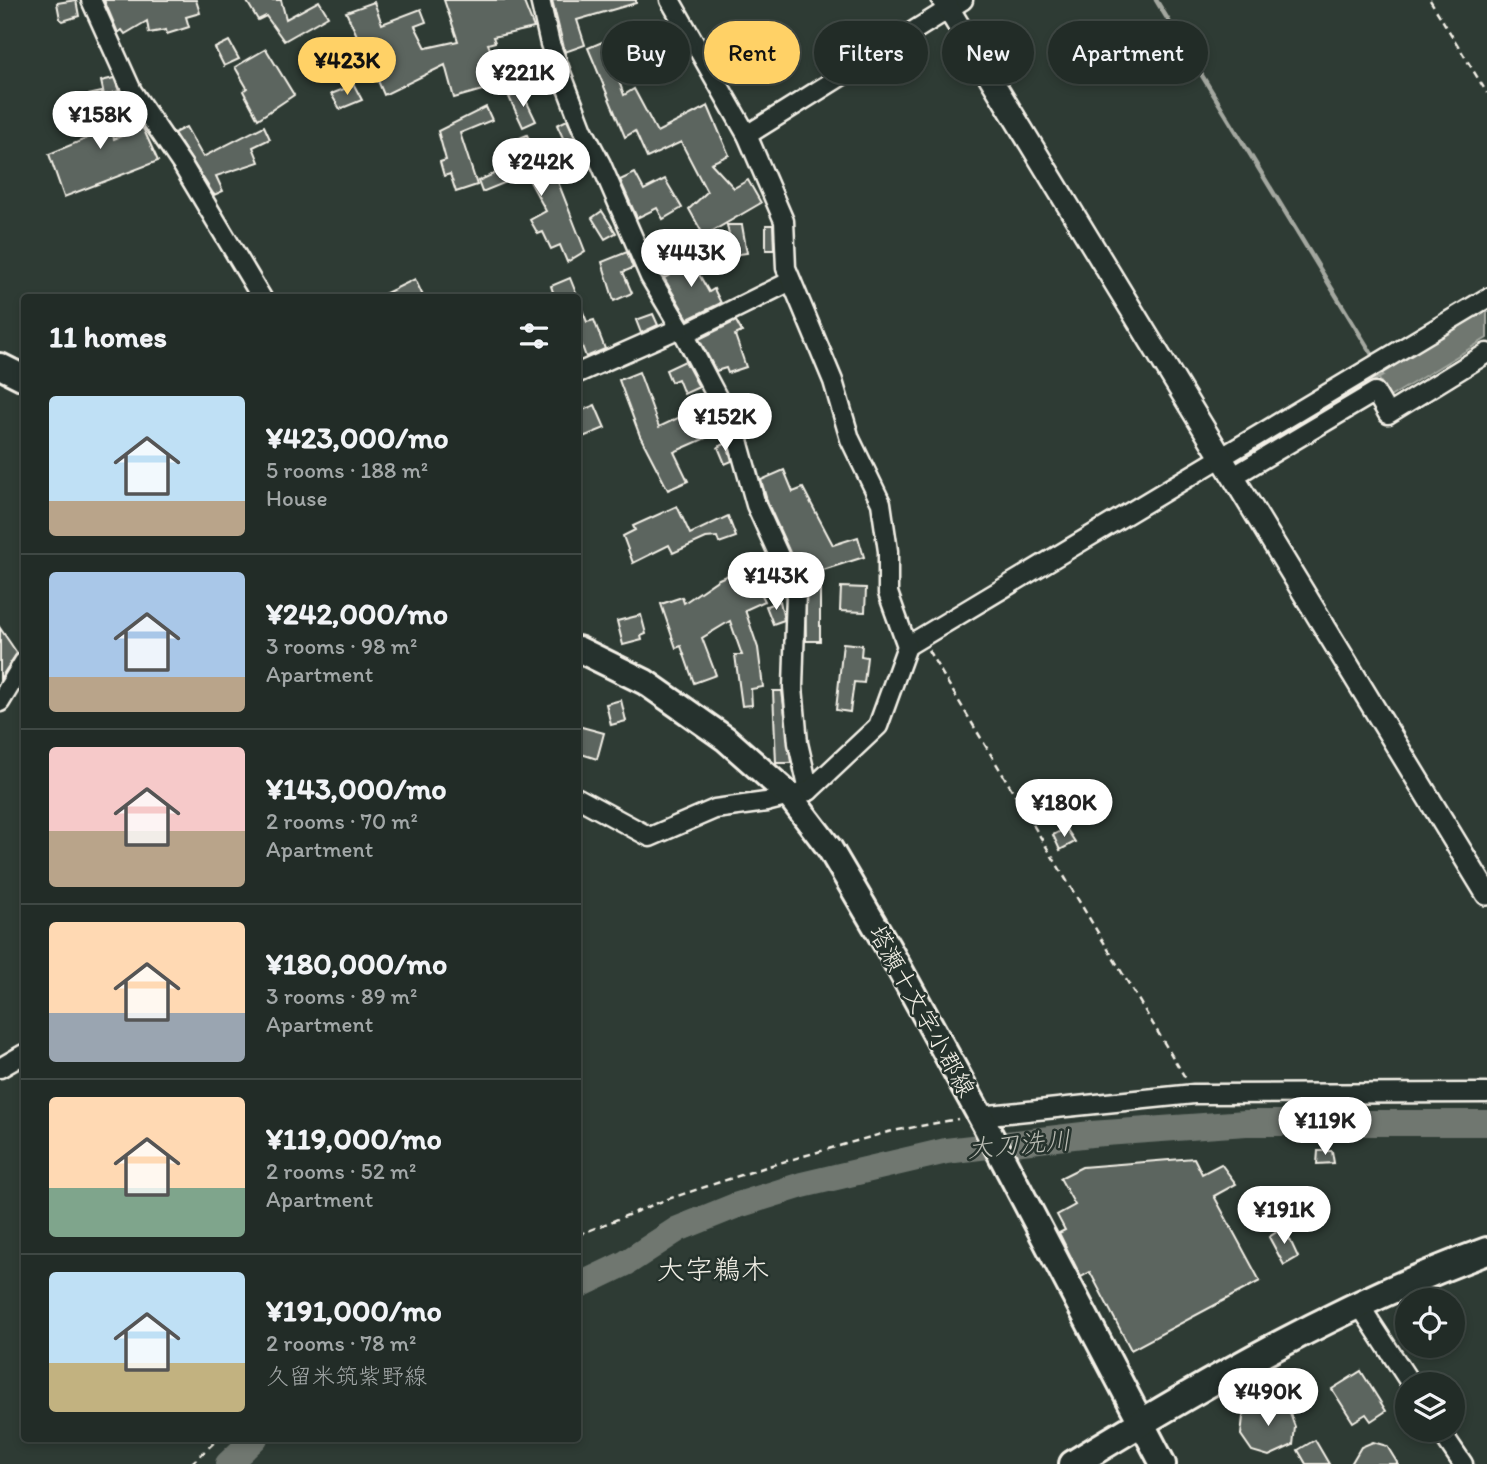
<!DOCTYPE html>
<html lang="en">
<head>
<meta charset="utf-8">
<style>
  body { margin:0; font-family:Itim,"Klee One",sans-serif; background:#2a342f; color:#f1f3f6; height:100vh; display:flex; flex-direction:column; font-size:26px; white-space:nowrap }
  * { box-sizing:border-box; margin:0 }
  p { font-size:23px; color:#a2a7a7 }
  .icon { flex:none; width:38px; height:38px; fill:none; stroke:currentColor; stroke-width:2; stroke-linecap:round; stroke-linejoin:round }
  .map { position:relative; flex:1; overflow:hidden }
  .sheet { position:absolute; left:21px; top:294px; width:560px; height:1148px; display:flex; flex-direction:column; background:#222c27; border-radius:7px; box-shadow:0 4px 10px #0003,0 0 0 2px #3f4844 }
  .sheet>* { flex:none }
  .top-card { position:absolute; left:602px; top:21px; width:665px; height:63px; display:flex; gap:14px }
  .buttons { position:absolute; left:1395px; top:1288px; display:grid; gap:14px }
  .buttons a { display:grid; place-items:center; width:70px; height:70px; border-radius:50%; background:#222c27; box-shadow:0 4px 10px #0003,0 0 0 2px #3f4844; font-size:35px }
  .price { position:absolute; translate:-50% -60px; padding:0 16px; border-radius:24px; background:#fff; color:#222; font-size:23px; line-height:46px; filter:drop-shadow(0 2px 4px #0008) }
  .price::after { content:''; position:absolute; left:50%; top:42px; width:21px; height:16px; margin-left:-10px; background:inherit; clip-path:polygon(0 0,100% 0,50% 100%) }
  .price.selected { background:#ffd166; color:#111 }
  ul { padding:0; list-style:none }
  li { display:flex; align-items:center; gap:21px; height:175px; padding:0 28px }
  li+li { border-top:2px solid #3f4844 }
  li span { display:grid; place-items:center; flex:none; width:196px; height:140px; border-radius:7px; color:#555 }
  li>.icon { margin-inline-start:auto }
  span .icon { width:84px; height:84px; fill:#fffc; stroke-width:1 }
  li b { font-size:30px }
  h2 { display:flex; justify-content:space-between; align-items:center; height:84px; padding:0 28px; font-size:30px }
  .tag { padding:0 24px; border-radius:32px; background:#222c27; box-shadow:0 4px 10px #0003,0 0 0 2px #3f4844; font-size:24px; line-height:63px }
  .tag.selected { background:#ffd166; color:#111 }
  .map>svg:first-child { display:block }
  .water { fill:#6f7770; stroke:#a4a8a0; stroke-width:2 }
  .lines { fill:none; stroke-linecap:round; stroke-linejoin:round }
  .stream { stroke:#a4a8a0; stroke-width:4.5 }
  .river { stroke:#6f7770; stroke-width:26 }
  .building { fill:#5c655e; stroke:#f4f1e8; stroke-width:2 }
  .minor-casing { stroke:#f4f1e8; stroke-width:23 }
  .tertiary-casing { stroke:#f4f1e8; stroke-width:26 }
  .secondary-casing { stroke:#f4f1e8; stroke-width:30 }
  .primary-casing { stroke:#f4f1e8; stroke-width:32 }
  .path { stroke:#f4f1e8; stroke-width:2.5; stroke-dasharray:7 5; stroke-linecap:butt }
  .minor { stroke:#26332d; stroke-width:18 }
  .tertiary { stroke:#26332d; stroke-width:21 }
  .secondary { stroke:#26332d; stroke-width:24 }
  .primary { stroke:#26332d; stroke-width:26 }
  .labels { text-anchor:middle; stroke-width:5; stroke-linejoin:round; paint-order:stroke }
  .street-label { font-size:24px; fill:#f4f1e8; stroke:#26332d }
  .water-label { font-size:26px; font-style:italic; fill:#b8bab2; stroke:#26332d }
  .quarter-label { font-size:28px; fill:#f4f1e8; stroke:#26332d }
</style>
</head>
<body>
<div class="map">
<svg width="1487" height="1464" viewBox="0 0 1487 1464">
  <rect width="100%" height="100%" fill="#2e3b34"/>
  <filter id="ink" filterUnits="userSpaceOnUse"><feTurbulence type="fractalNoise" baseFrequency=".0143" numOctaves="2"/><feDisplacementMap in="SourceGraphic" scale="14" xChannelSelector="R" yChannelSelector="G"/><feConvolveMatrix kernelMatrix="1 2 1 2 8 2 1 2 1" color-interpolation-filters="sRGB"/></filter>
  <g filter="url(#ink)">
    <path class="water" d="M1487 309V338L1390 397 1377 376Z"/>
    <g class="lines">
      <g class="stream">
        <path d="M1156 0 1376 361"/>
        <path d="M1239 461 1382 375"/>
      </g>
      <g class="river">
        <path d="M578 1286 626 1263 678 1229 735 1206 802 1185 946 1151 1091 1134 1246 1123H1487"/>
        <path d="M228 1464 255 1438"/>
      </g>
    </g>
    <g class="building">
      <path d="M76 0 79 16 63 21 60 19 57 3Z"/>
      <path d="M104 0H196L200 13 186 17 189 27 167 34 166 30 149 33 147 21 125 34 122 30 118 33Z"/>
      <path d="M246 0H281L286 19 319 1 328 16 284 41 266 16 258 20Z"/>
      <path d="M444 0H523L534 28 493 37 495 42 488 44 500 74 526 67 529 77 454 98 445 65 384 95 376 76 390 70 382 50 367 57 346 12 374 2 382 24 421 9 426 22 415 26 426 48 458 41Z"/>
      <path d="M552 0H636V3L577 20 585 45 565 52Z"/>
      <path d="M633 34 639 46 611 59 624 95 634 89 657 132 708 106 729 155 711 163 734 188 748 180 761 203 704 236 689 209 707 192 681 142 647 158 635 131 625 137 588 48 614 37 616 42Z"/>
      <path d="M229 41 239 59 224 66 215 48Z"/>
      <path d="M266 49 294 95 258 119 243 91 247 88 235 67Z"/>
      <path d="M114 78 119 91 104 95 101 81Z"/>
      <path d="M354 85 362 100 340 109 331 94Z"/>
      <path d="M102 92 114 139 143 128 158 161 64 197 49 154 88 138 79 97Z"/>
      <path d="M522 92 536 121 523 127 509 97Z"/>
      <path d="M486 107 492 120 460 133 477 185 456 192 450 174 444 176 440 162 446 160 438 131Z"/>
      <path d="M567 120 586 161 576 166 557 125Z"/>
      <path d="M264 126 270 139 253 147 259 162 216 176 223 191 214 195 174 133 186 127 203 157Z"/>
      <path d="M527 135 543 172 551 167 556 177 585 251 567 262 560 245 551 249 543 232 538 234 530 220 546 211 526 174 482 192 478 181 516 164 507 143Z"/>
      <path d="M635 173 644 190 665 179 682 208 663 219 657 208 637 218 620 180Z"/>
      <path d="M602 211 616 233 605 239 592 218Z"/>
      <path d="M727 225H742L747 253 733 255Z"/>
      <path d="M766 225H773L774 250H766Z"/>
      <path d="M627 252 633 268 623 272 632 293 614 301 602 262Z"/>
      <path d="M688 255 709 292 714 289 721 303 688 319 664 278 679 270 675 262Z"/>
      <path d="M570 278 578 298H555L551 286Z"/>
      <path d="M415 279 424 298H376Z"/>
      <path d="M578 300 587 322 594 320 605 349 586 357 578 335Z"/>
      <path d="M653 314 658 325 641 333 636 320Z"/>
      <path d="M736 321 742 332 735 335 746 367 728 373 726 368 716 371 699 339Z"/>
      <path d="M685 361 699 387 684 394 678 379 671 382 666 370Z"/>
      <path d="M639 372 659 427 695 410 708 437 674 452 688 481 668 490 640 436 619 380Z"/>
      <path d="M595 405 605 428 578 439V412Z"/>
      <path d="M727 443 732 461 725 464 718 447Z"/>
      <path d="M784 470 793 492 803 488 833 545 858 537 864 557 801 577 768 504 761 480Z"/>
      <path d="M677 506 690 534 728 516 736 537 719 543 717 537 706 538 673 553 669 545 633 563 623 536 635 530 633 526Z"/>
      <path d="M767 558 773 570 754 579 765 601 745 610 758 648 763 687 751 689 752 705 742 706 735 655H742L730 621 702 638 716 675 694 683 681 646 676 648 661 604 682 597 684 603 719 579Z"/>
      <path d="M805 585 820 586V641H806Z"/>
      <path d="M841 587 866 588 865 612 840 611Z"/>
      <path d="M780 601 784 620 773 624 766 606Z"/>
      <path d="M641 615 646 634 641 636 642 640 623 645 617 621Z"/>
      <path d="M0 628 17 653 0 679Z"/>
      <path d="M843 643 862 645 861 656 867 657 864 683 854 682 850 712 836 710Z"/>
      <path d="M773 691H782L791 763H776Z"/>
      <path d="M621 700 626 721 611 725 606 704Z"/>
      <path d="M578 726 604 733 597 759 578 753Z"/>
      <path d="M1066 828 1075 842 1060 850 1053 835Z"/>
      <path d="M1318 1151H1332L1334 1163 1317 1164Z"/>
      <path d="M1194 1158 1202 1174 1221 1164 1236 1184 1214 1196 1260 1281 1131 1350 1090 1272 1081 1277 1059 1233 1065 1230 1057 1215 1075 1205 1060 1178 1082 1167Z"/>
      <path d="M1284 1227 1298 1257 1284 1265 1269 1237Z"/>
      <path d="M1361 1371 1386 1411 1371 1421 1366 1414 1353 1422 1332 1389Z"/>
      <path d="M1265 1401 1275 1402 1289 1411 1295 1427 1293 1445 1269 1456 1252 1451 1241 1435 1243 1417 1249 1409Z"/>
      <path d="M1315 1440 1329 1464H1306L1298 1450Z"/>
      <path d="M1373 1442 1387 1446 1398 1464H1351L1361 1447Z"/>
    </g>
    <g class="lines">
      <defs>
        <g id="minor">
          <path d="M91 0 132 91 183 166 262 298"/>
          <path d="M540 0 550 44 583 130 601 164 650 277 684 334 736 433 756 505 796 593 793 687 798 743 809 791"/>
          <path d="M747 135 963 0"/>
          <path d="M684 334 791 281"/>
          <path d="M578 373 680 328"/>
          <path d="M1234 476 1375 392 1388 414 1487 353"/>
          <path d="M907 646 1487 298"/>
          <path d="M0 702 24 662"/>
          <path d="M578 798 650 837 715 809 766 802 809 791 878 726 907 646 888 593V551L881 503 850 439 833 381 786 268 784 221 747 135 670 0"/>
          <path d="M0 1068 24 1054"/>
          <path d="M979 1116 1194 1094 1487 1093"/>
          <path d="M1358 1303 1411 1384"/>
          <path d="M1440 1430 1463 1464"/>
        </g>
        <path id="tertiary" d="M943 0 1487 894"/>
        <g id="secondary">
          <path d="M0 366 24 378"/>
          <path d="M578 649 645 682 726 739 788 794 830 849 887 946 984 1123 1163 1464"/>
        </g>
        <path id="primary" d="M1073 1464C1205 1383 1341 1304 1487 1251"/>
      </defs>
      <use href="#minor" class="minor-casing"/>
      <use href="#tertiary" class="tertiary-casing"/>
      <use href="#secondary" class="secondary-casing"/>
      <use href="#primary" class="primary-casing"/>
      <g class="path">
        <path d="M1430 0 1487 93"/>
        <path d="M928 650 1186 1079"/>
        <path d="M578 1235 665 1200 772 1165 888 1132 958 1119"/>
        <path d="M191 1464 219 1438"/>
      </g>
      <use href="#minor" class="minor"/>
      <use href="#tertiary" class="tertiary"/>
      <use href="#secondary" class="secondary"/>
      <use href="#primary" class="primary"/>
    </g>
  </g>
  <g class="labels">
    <g class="street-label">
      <text transform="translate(922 1011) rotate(61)" y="8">塔瀬十文字小郡線</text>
    </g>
    <g class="water-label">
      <text transform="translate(1019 1144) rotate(-5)" y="9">大刀洗川</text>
    </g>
    <g class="quarter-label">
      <text x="713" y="1279">大字鵜木</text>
    </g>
  </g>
</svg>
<div class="buttons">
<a><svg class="icon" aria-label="locate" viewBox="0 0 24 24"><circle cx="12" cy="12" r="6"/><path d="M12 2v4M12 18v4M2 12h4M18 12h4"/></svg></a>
<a><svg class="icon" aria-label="layers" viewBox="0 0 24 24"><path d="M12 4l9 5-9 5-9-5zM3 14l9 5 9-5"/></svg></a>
</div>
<b class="price selected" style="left:347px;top:97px">¥423K</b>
<b class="price" style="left:523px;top:109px">¥221K</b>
<b class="price" style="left:100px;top:151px">¥158K</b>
<b class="price" style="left:541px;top:198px">¥242K</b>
<b class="price" style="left:691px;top:289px">¥443K</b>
<b class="price" style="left:725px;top:453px">¥152K</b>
<b class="price" style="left:776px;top:612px">¥143K</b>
<b class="price" style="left:1064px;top:839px">¥180K</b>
<b class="price" style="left:1325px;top:1157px">¥119K</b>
<b class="price" style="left:1284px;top:1246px">¥191K</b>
<b class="price" style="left:1268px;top:1428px">¥490K</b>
<div class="top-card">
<a class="tag">Buy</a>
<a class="tag selected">Rent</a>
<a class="tag">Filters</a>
<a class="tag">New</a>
<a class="tag">Apartment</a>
</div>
<section class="sheet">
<h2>11 homes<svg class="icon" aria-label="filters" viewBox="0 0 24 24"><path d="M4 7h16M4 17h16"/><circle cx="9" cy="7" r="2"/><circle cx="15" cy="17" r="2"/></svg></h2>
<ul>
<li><span style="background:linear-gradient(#bfe0f5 75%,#b9a48a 0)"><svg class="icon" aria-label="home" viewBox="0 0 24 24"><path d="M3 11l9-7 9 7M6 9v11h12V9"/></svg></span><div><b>¥423,000/mo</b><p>5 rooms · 188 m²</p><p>House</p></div></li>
<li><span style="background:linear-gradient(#a9c7e8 75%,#b9a48a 0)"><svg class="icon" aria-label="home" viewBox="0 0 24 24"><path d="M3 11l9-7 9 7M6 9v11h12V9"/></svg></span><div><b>¥242,000/mo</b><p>3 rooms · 98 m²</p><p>Apartment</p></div></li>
<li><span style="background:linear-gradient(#f6c9c9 60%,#b9a48a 0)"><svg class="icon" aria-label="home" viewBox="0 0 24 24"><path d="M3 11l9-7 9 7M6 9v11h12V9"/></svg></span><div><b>¥143,000/mo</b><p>2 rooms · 70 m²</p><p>Apartment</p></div></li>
<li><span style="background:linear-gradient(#ffd9b3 65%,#9aa5b1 0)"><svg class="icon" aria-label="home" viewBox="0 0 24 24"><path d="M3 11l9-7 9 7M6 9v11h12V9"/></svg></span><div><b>¥180,000/mo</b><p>3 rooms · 89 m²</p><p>Apartment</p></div></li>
<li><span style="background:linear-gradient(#ffd9b3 65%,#7fa58c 0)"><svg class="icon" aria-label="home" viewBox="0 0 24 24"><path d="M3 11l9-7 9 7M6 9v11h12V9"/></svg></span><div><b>¥119,000/mo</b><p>2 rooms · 52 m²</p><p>Apartment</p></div></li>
<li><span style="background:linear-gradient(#bfe0f5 65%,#c2b280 0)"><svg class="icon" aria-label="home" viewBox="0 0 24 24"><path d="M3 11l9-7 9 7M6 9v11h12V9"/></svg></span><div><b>¥191,000/mo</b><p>2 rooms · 78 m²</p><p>久留米筑紫野線</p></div></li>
</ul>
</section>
</div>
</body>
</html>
